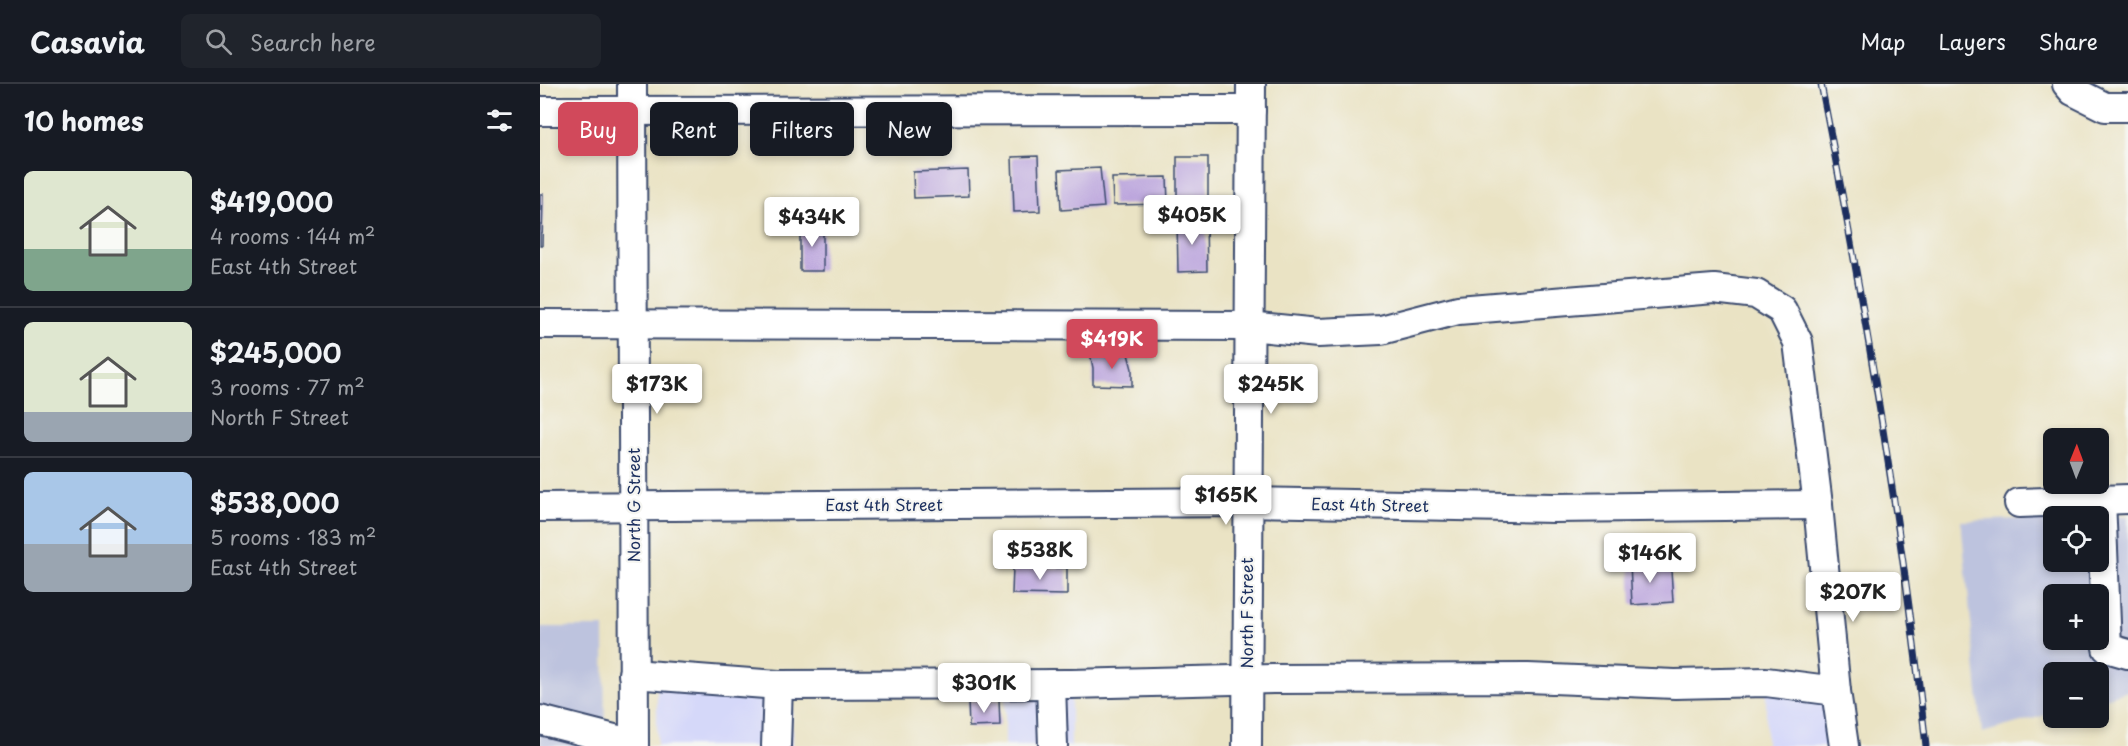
<!DOCTYPE html>
<html lang="en">
<head>
<meta charset="utf-8">
<style>
  body { margin:0; font-family:"Playpen Sans",sans-serif; background:#20242c; color:#f1f3f6; height:100vh; display:flex; flex-direction:column; font-size:22px; white-space:nowrap }
  * { box-sizing:border-box; margin:0 }
  p { font-size:20px; color:#9ea1a6 }
  .icon { flex:none; width:33px; height:33px; fill:none; stroke:currentColor; stroke-width:2; stroke-linecap:round; stroke-linejoin:round }
  .map { position:relative; flex:1; overflow:hidden }
  .details { display:flex; flex-direction:column; background:#171b24; width:540px }
  .details>* { flex:none }
  .hud { position:absolute; left:18px; top:18px; width:570px; height:54px; display:flex; gap:12px }
  .needle { width:39px; rotate:1deg }
  .buttons { position:absolute; left:1503px; top:344px; display:grid; gap:12px }
  .buttons a { display:grid; place-items:center; width:66px; height:66px; border-radius:9px; background:#171b24; box-shadow:0 3px 9px #0003; font-size:30px }
  .price { position:absolute; translate:-50% -51px; padding:0 14px; border-radius:6px; background:#fff; color:#222; font-size:20px; line-height:39px; filter:drop-shadow(0 2px 3px #0008) }
  .price::after { content:''; position:absolute; left:50%; top:36px; width:18px; height:14px; margin-left:-9px; background:inherit; clip-path:polygon(0 0,100% 0,50% 100%) }
  .price.active { background:#d1495b; color:#fff }
  ul { padding:0; list-style:none }
  li { display:flex; align-items:center; gap:18px; height:150px; padding:0 24px }
  li+li { border-top:2px solid #363941 }
  li span { display:grid; place-items:center; flex:none; width:168px; height:120px; border-radius:9px; color:#555 }
  li>.icon { margin-inline-start:auto }
  span .icon { width:72px; height:72px; fill:#fffc; stroke-width:1 }
  li b { font-size:26px }
  h2 { display:flex; justify-content:space-between; align-items:center; height:72px; padding:0 24px; font-size:26px }
  .tag { padding:0 21px; border-radius:9px; background:#171b24; box-shadow:0 3px 9px #0003; font-size:21px; line-height:54px }
  .tag.active { background:#d1495b; color:#fff }
  header { display:flex; align-items:center; gap:36px; box-sizing:border-box; height:84px; padding:0 30px; background:#171b24; border-bottom:2px solid #363941 }
  header strong { font-size:28px }
  nav { display:flex; gap:33px; margin-inline-start:auto; font-size:21px }
  .search { width:420px; height:54px; background:#20242c; display:flex; align-items:center; gap:15px; box-sizing:border-box; padding:0 21px; border-radius:9px; color:#9ea1a6; font-size:22px }
  main { display:flex; flex:1; min-height:0 }
  .map>svg:first-child { display:block }
  .built { fill:#d5d8f9 }
  .industrial { fill:#bdc3de; fill-rule:evenodd }
  .building { fill:#bca6dd }
  .lines { fill:none; stroke-linecap:round; stroke-linejoin:round }
  .minor-casing { stroke:#3a4a6d; stroke-width:32 }
  .minor { stroke:#fff; stroke-width:28 }
  .rail-casing { stroke:#1b2f5e; stroke-width:7 }
  .rail { stroke:#f6f6f2; stroke-width:4.5; stroke-dasharray:14; stroke-linecap:butt }
  .labels { text-anchor:middle; stroke-width:4.5; stroke-linejoin:round; paint-order:stroke }
  .street-label { font-size:16px; fill:#1b2f5e; stroke:#f6f6f2 }
</style>
</head>
<body>
<header>
<strong>Casavia</strong>
<div class="search"><svg class="icon" aria-label="search" viewBox="0 0 24 24"><circle cx="10" cy="10" r="6"/><path d="M15 15l6 6"/></svg>Search here</div>
<nav><a>Map</a><a>Layers</a><a>Share</a></nav>
</header>
<main>
<section class="details">
<h2>10 homes<svg class="icon" aria-label="filters" viewBox="0 0 24 24"><path d="M4 7h16M4 17h16"/><circle cx="9" cy="7" r="2"/><circle cx="15" cy="17" r="2"/></svg></h2>
<ul>
<li><span style="background:linear-gradient(#dfe7d0 65%,#7fa58c 0)"><svg class="icon" aria-label="home" viewBox="0 0 24 24"><path d="M3 11l9-7 9 7M6 9v11h12V9"/></svg></span><div><b>$419,000</b><p>4 rooms · 144 m²</p><p>East 4th Street</p></div></li>
<li><span style="background:linear-gradient(#dfe7d0 75%,#9aa5b1 0)"><svg class="icon" aria-label="home" viewBox="0 0 24 24"><path d="M3 11l9-7 9 7M6 9v11h12V9"/></svg></span><div><b>$245,000</b><p>3 rooms · 77 m²</p><p>North F Street</p></div></li>
<li><span style="background:linear-gradient(#a9c7e8 60%,#9aa5b1 0)"><svg class="icon" aria-label="home" viewBox="0 0 24 24"><path d="M3 11l9-7 9 7M6 9v11h12V9"/></svg></span><div><b>$538,000</b><p>5 rooms · 183 m²</p><p>East 4th Street</p></div></li>
</ul>
</section>
<div class="map">
<svg width="1588" height="662" viewBox="0 0 1588 662">
  <rect width="100%" height="100%" fill="#f6f6f2"/>
  <filter id="ink" filterUnits="userSpaceOnUse"><feTurbulence type="fractalNoise" baseFrequency=".0167" numOctaves="2"/><feDisplacementMap in="SourceGraphic" scale="12" xChannelSelector="R" yChannelSelector="G"/><feConvolveMatrix kernelMatrix="1 2 1 2 8 2 1 2 1" color-interpolation-filters="sRGB"/></filter>
  <filter id="wash" filterUnits="userSpaceOnUse"><feTurbulence type="fractalNoise" baseFrequency=".008" numOctaves="4" result="noise"/><feDisplacementMap in="SourceGraphic" scale="24" xChannelSelector="R" yChannelSelector="G"/><feGaussianBlur stdDeviation="1.35" result="paint"/><feColorMatrix in="noise" values="0 0 0 0 0 0 0 0 0 0 0 0 0 0 0 0 0 1.4 0 .05"/><feComposite in="paint" operator="in"/></filter>
  <g filter="url(#wash)">
    <rect width="100%" height="100%" fill="#eae3c4"/>
    <g class="built">
      <path d="M117 592 252 601V662H117Z"/>
      <path d="M1226 598 1281 605 1290 662H1226Z"/>
      <rect x="465" y="600" width="66" height="62"/>
    </g>
    <g class="industrial">
      <path d="M1588 432V607L1559 616 1558 588H1514L1513 629 1442 649 1421 437 1513 434 1514 477H1558L1559 433ZM1514 510H1558V555H1514Z"/>
      <path d="M0 543H64L65 662H0Z"/>
    </g>
    <g id="blocks">
      <g class="building">
        <path d="M498 72 500 127 474 128 472 73Z"/>
        <path d="M637 73H668V121L637 120Z"/>
        <path d="M560 84 564 123 521 126 519 86Z"/>
        <path d="M428 86 429 112 374 114 373 88Z"/>
        <path d="M627 93 628 120 573 121 572 94Z"/>
        <path d="M0 110H3L2 162H0Z"/>
        <path d="M637 136H666L667 187 638 188Z"/>
        <rect x="260" y="141" width="23" height="46"/>
        <path d="M550 269 588 270 592 285V302L553 301V284Z"/>
        <path d="M1112 477 1113 487 1131 486 1133 518 1092 521 1090 479Z"/>
        <path d="M473 483 527 484V511L472 510Z"/>
        <path d="M459 616 460 642 429 643 428 617Z"/>
      </g>
    </g>
  </g>
  <g filter="url(#ink)">
    <use href="#blocks" fill-opacity="0" stroke="#3a4a6d" stroke-width="1.5"/>
    <g class="lines">
      <defs>
        <g id="minor">
          <path d="M92 0 94 662"/>
          <path d="M1527 0 1533 7 1565 23H1588"/>
          <path d="M0 27 711 26"/>
          <path d="M0 240 709 242 778 249 841 246 918 226 1174 205 1216 210 1242 226 1258 258 1278 421 1296 607 1304 662"/>
          <path d="M1561 415 1567 564 1588 570"/>
          <path d="M1479 419 1588 415"/>
          <path d="M0 423 707 418 1014 424 1278 421"/>
          <path d="M93 590 238 601 531 600 733 595 988 594 1135 600 1226 598 1296 607"/>
          <path d="M511 600 513 662"/>
          <path d="M0 636 94 660"/>
          <path d="M236 662 238 601"/>
          <path d="M707 662 711 0"/>
        </g>
      </defs>
      <use href="#minor" class="minor-casing"/>
      <use href="#minor" class="minor"/>
      <defs>
        <path id="rail" d="M1281 0C1324 219 1362 440 1386 662"/>
      </defs>
      <use href="#rail" class="rail-casing"/>
      <use href="#rail" class="rail"/>
    </g>
  </g>
  <g class="labels">
    <g class="street-label">
      <text transform="translate(94 421) rotate(-90)" y="6">North G Street</text>
      <text x="344" y="427">East 4th Street</text>
      <text transform="translate(830 421) rotate(1)" y="6">East 4th Street</text>
      <text transform="translate(707 529) rotate(-90)" y="6">North F Street</text>
    </g>
  </g>
</svg>
<div class="buttons">
<a><svg class="needle" viewBox="-14 -14 28 28"><path d="M0-13l5 13h-10z" fill="#e53935"/><path d="M0 13l5-13h-10z" fill="#9ea1a6"/></svg></a>
<a><svg class="icon" aria-label="locate" viewBox="0 0 24 24"><circle cx="12" cy="12" r="6"/><path d="M12 2v4M12 18v4M2 12h4M18 12h4"/></svg></a>
<a>+</a>
<a>−</a>
</div>
<b class="price" style="left:652px;top:162px">$405K</b>
<b class="price" style="left:272px;top:164px">$434K</b>
<b class="price active" style="left:572px;top:286px">$419K</b>
<b class="price" style="left:117px;top:331px">$173K</b>
<b class="price" style="left:731px;top:331px">$245K</b>
<b class="price" style="left:686px;top:442px">$165K</b>
<b class="price" style="left:500px;top:497px">$538K</b>
<b class="price" style="left:1110px;top:500px">$146K</b>
<b class="price" style="left:1313px;top:539px">$207K</b>
<b class="price" style="left:444px;top:630px">$301K</b>
<div class="hud">
<a class="tag active">Buy</a>
<a class="tag">Rent</a>
<a class="tag">Filters</a>
<a class="tag">New</a>
</div>
</div>
</main>
</body>
</html>
